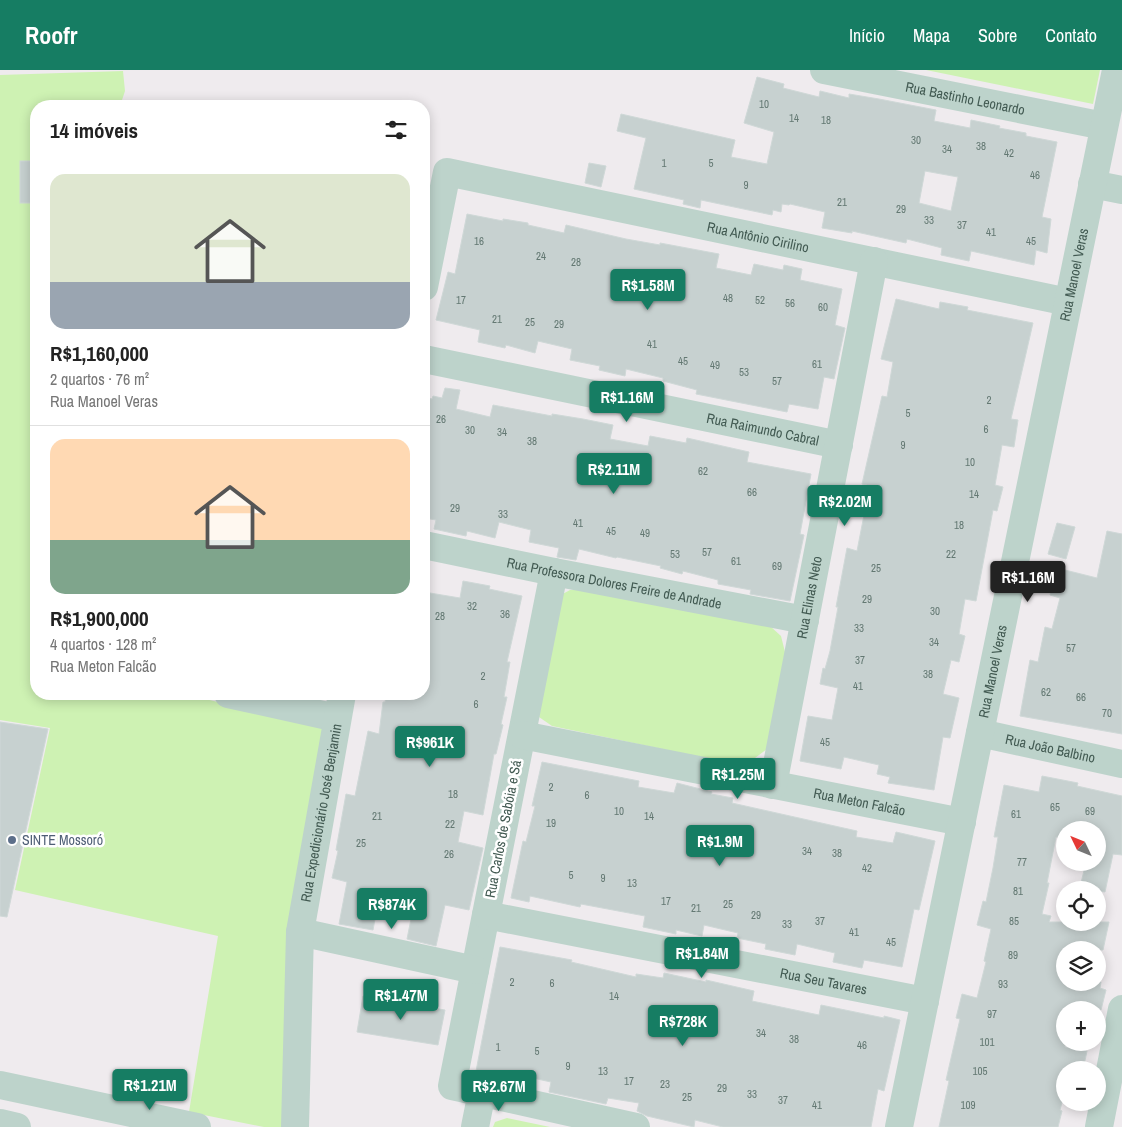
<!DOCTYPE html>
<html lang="pt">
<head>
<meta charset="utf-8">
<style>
  body { margin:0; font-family:"Archivo Narrow",sans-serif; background:#f6f6f6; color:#222; height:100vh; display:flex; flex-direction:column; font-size:19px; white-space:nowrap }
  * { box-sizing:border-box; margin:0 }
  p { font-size:16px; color:#767676 }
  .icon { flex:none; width:28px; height:28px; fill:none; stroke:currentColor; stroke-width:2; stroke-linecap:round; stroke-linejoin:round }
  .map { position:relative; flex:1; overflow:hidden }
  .sheet { position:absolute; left:30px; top:30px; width:400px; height:600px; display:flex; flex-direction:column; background:#fff; border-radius:20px; box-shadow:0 2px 12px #0003 }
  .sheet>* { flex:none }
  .needle { width:32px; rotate:313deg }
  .tools { position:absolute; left:1056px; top:751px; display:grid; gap:10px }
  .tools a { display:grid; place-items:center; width:50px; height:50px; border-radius:50%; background:#fff; box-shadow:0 2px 12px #0003; font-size:25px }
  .price { position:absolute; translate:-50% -42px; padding:0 11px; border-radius:5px; background:#167d63; color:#fff; font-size:16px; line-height:32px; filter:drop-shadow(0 1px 2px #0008) }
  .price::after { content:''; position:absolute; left:50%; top:30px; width:15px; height:11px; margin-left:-8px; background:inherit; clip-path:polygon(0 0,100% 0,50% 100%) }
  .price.current { background:#222; color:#fff }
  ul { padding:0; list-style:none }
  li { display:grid; align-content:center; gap:10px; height:265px; padding:0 20px }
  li+li { border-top:1px solid #e0e0e0 }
  li span { display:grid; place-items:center; height:155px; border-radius:15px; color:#555 }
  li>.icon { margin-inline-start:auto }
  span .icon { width:90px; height:90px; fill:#fffc; stroke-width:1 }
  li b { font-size:21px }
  h2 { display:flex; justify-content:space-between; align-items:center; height:60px; padding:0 20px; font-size:21px }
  header { display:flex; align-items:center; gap:30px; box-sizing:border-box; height:70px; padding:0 25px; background:#167d63; color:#fff }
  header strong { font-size:24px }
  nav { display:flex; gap:28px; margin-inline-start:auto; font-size:18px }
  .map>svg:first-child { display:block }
  .green { fill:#cef2b3 }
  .building { fill:#c7d1d0; stroke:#cfd8d7; fill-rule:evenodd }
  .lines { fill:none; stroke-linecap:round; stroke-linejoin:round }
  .minor { stroke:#bdd3cb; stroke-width:28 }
  .service-dot { fill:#5c6f8a; stroke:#fff; stroke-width:2 }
  .labels { text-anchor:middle; stroke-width:5; stroke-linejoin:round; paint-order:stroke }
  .number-label { font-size:11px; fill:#637872 }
  .street-label { font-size:14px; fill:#425a52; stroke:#fff }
  .service-label { font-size:14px; fill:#4e5e75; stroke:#fff; text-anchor:start }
</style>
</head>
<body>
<header>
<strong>Roofr</strong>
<nav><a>Início</a><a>Mapa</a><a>Sobre</a><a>Contato</a></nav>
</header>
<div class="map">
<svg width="1122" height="1057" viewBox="0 0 1122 1057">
  <rect width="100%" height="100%" fill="#efebee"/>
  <g class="green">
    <path d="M926 0H1100L1093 34Z"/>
    <path d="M123 1 125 21 120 36H36V624H184L282 647 325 659 288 1057H264L189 1042 218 866 15 820 50 658 0 650V5Z"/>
    <path d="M583 519 770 556 781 566 785 582 767 679 755 688 739 692 710 689 552 656 539 647 559 526 570 520Z"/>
    <path d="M507 1048 550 1057H493L495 1052Z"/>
  </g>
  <g class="building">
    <path d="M757 7 784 14 783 18 819 27 820 21 849 28V24L879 29 936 40 934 51 970 58 971 50 1000 56 999 58 1026 63V66L1057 72 1042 147 1051 149 1047 183 1036 180 1034 195 971 181 969 191 941 185 942 178 907 169 906 173 852 161V163L822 158 825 142 790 134 789 135 782 134 781 142 773 140 772 145 701 130 700 138 683 134 684 130 634 119 646 68 617 61 621 44 735 70 731 87 767 94 774 62 744 53ZM925 101 958 107 951 141 919 133Z"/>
    <rect x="20" y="91" width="16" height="42"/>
    <path d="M589 93 606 96 601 117 585 113Z"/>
    <path d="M467 144 503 151V149L528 153V155L564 163 566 155 626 169 660 175V173L719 184 716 198 751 205 754 194 783 200 784 195 802 199 800 210 842 219 835 255 845 258 834 309 824 307 818 339 789 334 787 342 696 324 697 320 663 311V308L626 299 625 306 599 300 600 296 570 290 572 279 538 271 535 283 506 275 505 278 478 272 480 260 436 250 448 202 455 204Z"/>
    <path d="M896 229 939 239 940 232 968 237 967 240 1033 253 1011 349 1018 350 1014 377 1002 375 995 415 1003 417 997 441 993 440 976 531 965 529 959 564 965 566 959 592 951 590 943 624 959 628 950 668 943 667 934 720 888 713 890 707 877 704 879 695 844 687 841 699 800 691 808 646 832 650 838 618 820 614 823 598 825 599 830 581 838 537H836L847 478 857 481 864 445 861 444 867 415 862 414 882 326 887 327 893 292 881 289Z"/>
    <path d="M445 318 460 320 456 339 490 347 493 335 552 346V344L583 349 613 355 610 369 648 376 650 366 686 373 687 368 749 382 747 392 811 404 800 464 804 465 790 531 750 524 751 520 718 514V510L683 501 682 504 660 498 661 496 617 487 616 488 579 479 576 490 557 487 559 478 529 472 531 460 499 452 495 468 467 461 466 466 434 459 436 450 424 448V327L432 329 433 326 442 328Z"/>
    <path d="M1057 453 1075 457 1066 489 1048 484Z"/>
    <path d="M1107 461 1122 464V664L1020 646 1030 590 1038 592 1045 557 1052 559 1060 528 1050 525 1057 498 1097 508Z"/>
    <path d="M463 511 490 516 489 519 522 526 507 592H510L504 627H507L501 654 503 655 496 684H494L483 745 464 741 458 772 483 778 469 840 445 835 436 876 407 869 415 829 380 822 373 860 339 854 347 812 332 808 338 781 336 780 346 724 355 726 368 661 379 664 383 632H385L386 624H424V522L460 528Z"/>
    <path d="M0 652 48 659 7 847 0 846Z"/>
    <path d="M542 692 639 711 638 717 674 723 677 713 712 722 711 724 733 728 732 733 857 761 856 767 893 773 896 762 935 771 919 840 914 839 902 897 864 890 862 898 833 892 835 883 797 874 795 885 765 879 766 874 737 868 738 863 704 855 702 866 676 860V864L643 857 645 846 581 834 580 837 530 826 529 832 511 828 523 771 526 772 535 736H532Z"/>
    <path d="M1042 706 1078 713 1077 716 1122 726V785L1113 784 1105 822 1098 821V817L1081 813 1086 792H1098V760H1065V768L1056 767 1047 813H1049L1042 844 1051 846 1049 852H1109L1103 880H1065V912H1101L1100 918 1106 920 1101 940H1065V977L1087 981 1083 1000H1065V1021L1060 1040 1062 1041 1058 1057H939L949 1011 946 1010 960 949 956 948 962 924 977 928 986 892 984 891 991 859 977 855 983 831 986 832 993 798 998 767H994L1004 715 1039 722Z"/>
    <path d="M500 877 572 890 571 892 636 907V904L663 908 664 903 706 912V910L754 921 752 931 819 945 821 935 884 948V946L900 950 884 1021 878 1019 871 1057H723L695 1050 694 1057 647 1046 637 1041 639 1033 608 1028 606 1034 549 1022 551 1012 510 1003 509 1008 476 1001Z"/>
    <path d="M363 926 445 940 438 975 357 962Z"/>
  </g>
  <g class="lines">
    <g class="minor">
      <path id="s1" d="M824 0 1104 56"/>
      <path d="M1092 114 1122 120"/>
      <path id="s2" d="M424 217 447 102 1068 232"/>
      <path id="s3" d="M424 289 839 375"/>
      <path id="s4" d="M424 475 554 502 805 550"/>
      <path d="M554 502 452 1016 636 1057"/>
      <path d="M228 624 337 648"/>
      <path id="s5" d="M980 663 1122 694"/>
      <path id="s6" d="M522 665 962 752"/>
      <path id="s7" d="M773 715 874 191"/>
      <path id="s8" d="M486 845 925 931"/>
      <path d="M300 862 475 900"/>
      <path d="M0 1015 197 1057"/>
      <path d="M0 1053 17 1057"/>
      <path id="s9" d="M295 1057 300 862 342 624"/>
      <path d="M475 1057 482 1022"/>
      <path id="s10" d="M899 1057 1116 0"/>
      <path d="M1099 1057 1122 939"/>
    </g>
  </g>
  <circle class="service-dot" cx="12" cy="770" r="5"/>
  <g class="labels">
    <g class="number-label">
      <text x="764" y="38">10</text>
      <text x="794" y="52">14</text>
      <text x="826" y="54">18</text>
      <text x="916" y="74">30</text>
      <text x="981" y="80">38</text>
      <text x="947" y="83">34</text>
      <text x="1009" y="87">42</text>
      <text x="664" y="97">1</text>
      <text x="711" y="97">5</text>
      <text x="1035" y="109">46</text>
      <text x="746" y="119">9</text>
      <text x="842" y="136">21</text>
      <text x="901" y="143">29</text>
      <text x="929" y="154">33</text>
      <text x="962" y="159">37</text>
      <text x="991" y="166">41</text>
      <text x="479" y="175">16</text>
      <text x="1031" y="175">45</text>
      <text x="541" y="190">24</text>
      <text x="576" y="196">28</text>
      <text x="728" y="232">48</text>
      <text x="461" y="234">17</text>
      <text x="760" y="234">52</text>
      <text x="790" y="237">56</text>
      <text x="823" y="241">60</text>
      <text x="497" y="253">21</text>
      <text x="530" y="256">25</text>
      <text x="559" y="258">29</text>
      <text x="652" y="278">41</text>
      <text x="683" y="295">45</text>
      <text x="817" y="298">61</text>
      <text x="715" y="299">49</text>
      <text x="744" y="306">53</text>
      <text x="777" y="315">57</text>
      <text x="989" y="334">2</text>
      <text x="908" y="347">5</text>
      <text x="441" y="353">26</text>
      <text x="986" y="363">6</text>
      <text x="470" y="364">30</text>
      <text x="502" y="366">34</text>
      <text x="532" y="375">38</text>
      <text x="903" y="379">9</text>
      <text x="970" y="396">10</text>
      <text x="703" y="405">62</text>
      <text x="752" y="426">66</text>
      <text x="974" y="428">14</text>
      <text x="455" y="442">29</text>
      <text x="503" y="448">33</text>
      <text x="578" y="457">41</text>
      <text x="959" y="459">18</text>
      <text x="611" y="465">45</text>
      <text x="645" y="467">49</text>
      <text x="707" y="486">57</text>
      <text x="675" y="488">53</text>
      <text x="951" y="488">22</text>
      <text x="736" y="495">61</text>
      <text x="777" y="500">69</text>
      <text x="876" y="502">25</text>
      <text x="867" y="533">29</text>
      <text x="472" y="540">32</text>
      <text x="935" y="545">30</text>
      <text x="505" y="548">36</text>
      <text x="440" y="550">28</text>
      <text x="859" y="562">33</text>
      <text x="934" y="576">34</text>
      <text x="1071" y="582">57</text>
      <text x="860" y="594">37</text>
      <text x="928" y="608">38</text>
      <text x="483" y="610">2</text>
      <text x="858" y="620">41</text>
      <text x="1046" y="626">62</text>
      <text x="1081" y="631">66</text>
      <text x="476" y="638">6</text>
      <text x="1107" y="647">70</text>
      <text x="825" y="676">45</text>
      <text x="551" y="721">2</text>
      <text x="453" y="728">18</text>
      <text x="587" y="729">6</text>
      <text x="1055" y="741">65</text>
      <text x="619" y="745">10</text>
      <text x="1090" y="745">69</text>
      <text x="1016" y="748">61</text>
      <text x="377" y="750">21</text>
      <text x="649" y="750">14</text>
      <text x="551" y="757">19</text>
      <text x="450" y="758">22</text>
      <text x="361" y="777">25</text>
      <text x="807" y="785">34</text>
      <text x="837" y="787">38</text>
      <text x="449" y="788">26</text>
      <text x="1022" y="796">77</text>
      <text x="867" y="802">42</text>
      <text x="571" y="809">5</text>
      <text x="603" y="812">9</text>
      <text x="632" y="817">13</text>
      <text x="1018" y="825">81</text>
      <text x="666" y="835">17</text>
      <text x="728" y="838">25</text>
      <text x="696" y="842">21</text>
      <text x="756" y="849">29</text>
      <text x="820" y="855">37</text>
      <text x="1014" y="855">85</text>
      <text x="787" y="858">33</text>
      <text x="854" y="866">41</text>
      <text x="891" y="876">45</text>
      <text x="1013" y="889">89</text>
      <text x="512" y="916">2</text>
      <text x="552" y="917">6</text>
      <text x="1003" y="918">93</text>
      <text x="614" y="930">14</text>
      <text x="992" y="948">97</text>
      <text x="761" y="967">34</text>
      <text x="794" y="973">38</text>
      <text x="987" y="976">101</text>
      <text x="862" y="979">46</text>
      <text x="498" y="981">1</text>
      <text x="537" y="985">5</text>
      <text x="568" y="1000">9</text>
      <text x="603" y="1005">13</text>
      <text x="980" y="1005">105</text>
      <text x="629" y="1015">17</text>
      <text x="665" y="1018">23</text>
      <text x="722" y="1022">29</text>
      <text x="752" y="1028">33</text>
      <text x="687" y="1031">25</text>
      <text x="783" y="1034">37</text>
      <text x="817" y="1039">41</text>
      <text x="968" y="1039">109</text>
    </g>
    <g class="street-label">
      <text dy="5" stroke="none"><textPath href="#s1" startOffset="144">Rua Bastinho Leonardo</textPath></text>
      <text dy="5" stroke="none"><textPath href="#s2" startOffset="435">Rua Antônio Cirilino</textPath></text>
      <text dy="5" stroke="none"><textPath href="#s10" startOffset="870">Rua Manoel Veras</textPath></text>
      <text dy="5" stroke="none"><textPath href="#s3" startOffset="346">Rua Raimundo Cabral</textPath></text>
      <text dy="5" stroke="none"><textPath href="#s4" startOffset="194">Rua Professora Dolores Freire de Andrade</textPath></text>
      <text dy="5" stroke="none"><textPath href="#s7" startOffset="191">Rua Elinas Neto</textPath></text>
      <text dy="5" stroke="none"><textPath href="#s10" startOffset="465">Rua Manoel Veras</textPath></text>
      <text dy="5" stroke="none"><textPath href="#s5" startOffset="72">Rua João Balbino</textPath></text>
      <text dy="5" stroke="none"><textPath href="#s6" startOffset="344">Rua Meton Falcão</textPath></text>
      <text dy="5" stroke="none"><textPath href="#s9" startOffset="316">Rua Expedicionário José Benjamin</textPath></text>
      <text transform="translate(503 759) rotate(-79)" y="5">Rua Carlos de Sabóia e Sá</text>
      <text dy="5" stroke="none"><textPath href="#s8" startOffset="344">Rua Seu Tavares</textPath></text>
    </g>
    <g class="service-label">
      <text x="22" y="775">SINTE Mossoró</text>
    </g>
  </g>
</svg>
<div class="tools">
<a><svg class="needle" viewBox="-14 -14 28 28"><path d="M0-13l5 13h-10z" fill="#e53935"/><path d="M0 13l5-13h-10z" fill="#767676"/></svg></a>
<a><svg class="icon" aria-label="locate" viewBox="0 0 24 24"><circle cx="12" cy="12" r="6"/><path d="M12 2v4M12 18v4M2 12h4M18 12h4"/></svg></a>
<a><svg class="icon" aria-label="layers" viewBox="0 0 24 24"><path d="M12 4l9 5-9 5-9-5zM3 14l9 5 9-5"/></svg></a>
<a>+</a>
<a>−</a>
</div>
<b class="price" style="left:648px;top:241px">R$1.58M</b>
<b class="price" style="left:627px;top:353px">R$1.16M</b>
<b class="price" style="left:614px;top:425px">R$2.11M</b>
<b class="price" style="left:845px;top:457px">R$2.02M</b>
<b class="price current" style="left:1028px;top:533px">R$1.16M</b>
<b class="price" style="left:430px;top:698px">R$961K</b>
<b class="price" style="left:738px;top:730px">R$1.25M</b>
<b class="price" style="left:720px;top:797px">R$1.9M</b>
<b class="price" style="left:392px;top:860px">R$874K</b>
<b class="price" style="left:702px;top:909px">R$1.84M</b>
<b class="price" style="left:401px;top:951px">R$1.47M</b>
<b class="price" style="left:683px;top:977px">R$728K</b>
<b class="price" style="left:150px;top:1041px">R$1.21M</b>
<b class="price" style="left:499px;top:1042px">R$2.67M</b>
<section class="sheet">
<h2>14 imóveis<svg class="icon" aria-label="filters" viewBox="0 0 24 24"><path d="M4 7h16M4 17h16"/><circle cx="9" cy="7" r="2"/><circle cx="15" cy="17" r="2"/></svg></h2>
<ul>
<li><span style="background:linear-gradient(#dfe7d0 70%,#9aa5b1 0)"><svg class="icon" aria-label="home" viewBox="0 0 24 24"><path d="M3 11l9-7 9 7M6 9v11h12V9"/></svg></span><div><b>R$1,160,000</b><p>2 quartos · 76 m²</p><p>Rua Manoel Veras</p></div></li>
<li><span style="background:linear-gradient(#ffd9b3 65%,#7fa58c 0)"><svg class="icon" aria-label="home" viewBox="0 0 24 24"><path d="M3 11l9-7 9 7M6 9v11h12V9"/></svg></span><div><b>R$1,900,000</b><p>4 quartos · 128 m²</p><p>Rua Meton Falcão</p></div></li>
</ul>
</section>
</div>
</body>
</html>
